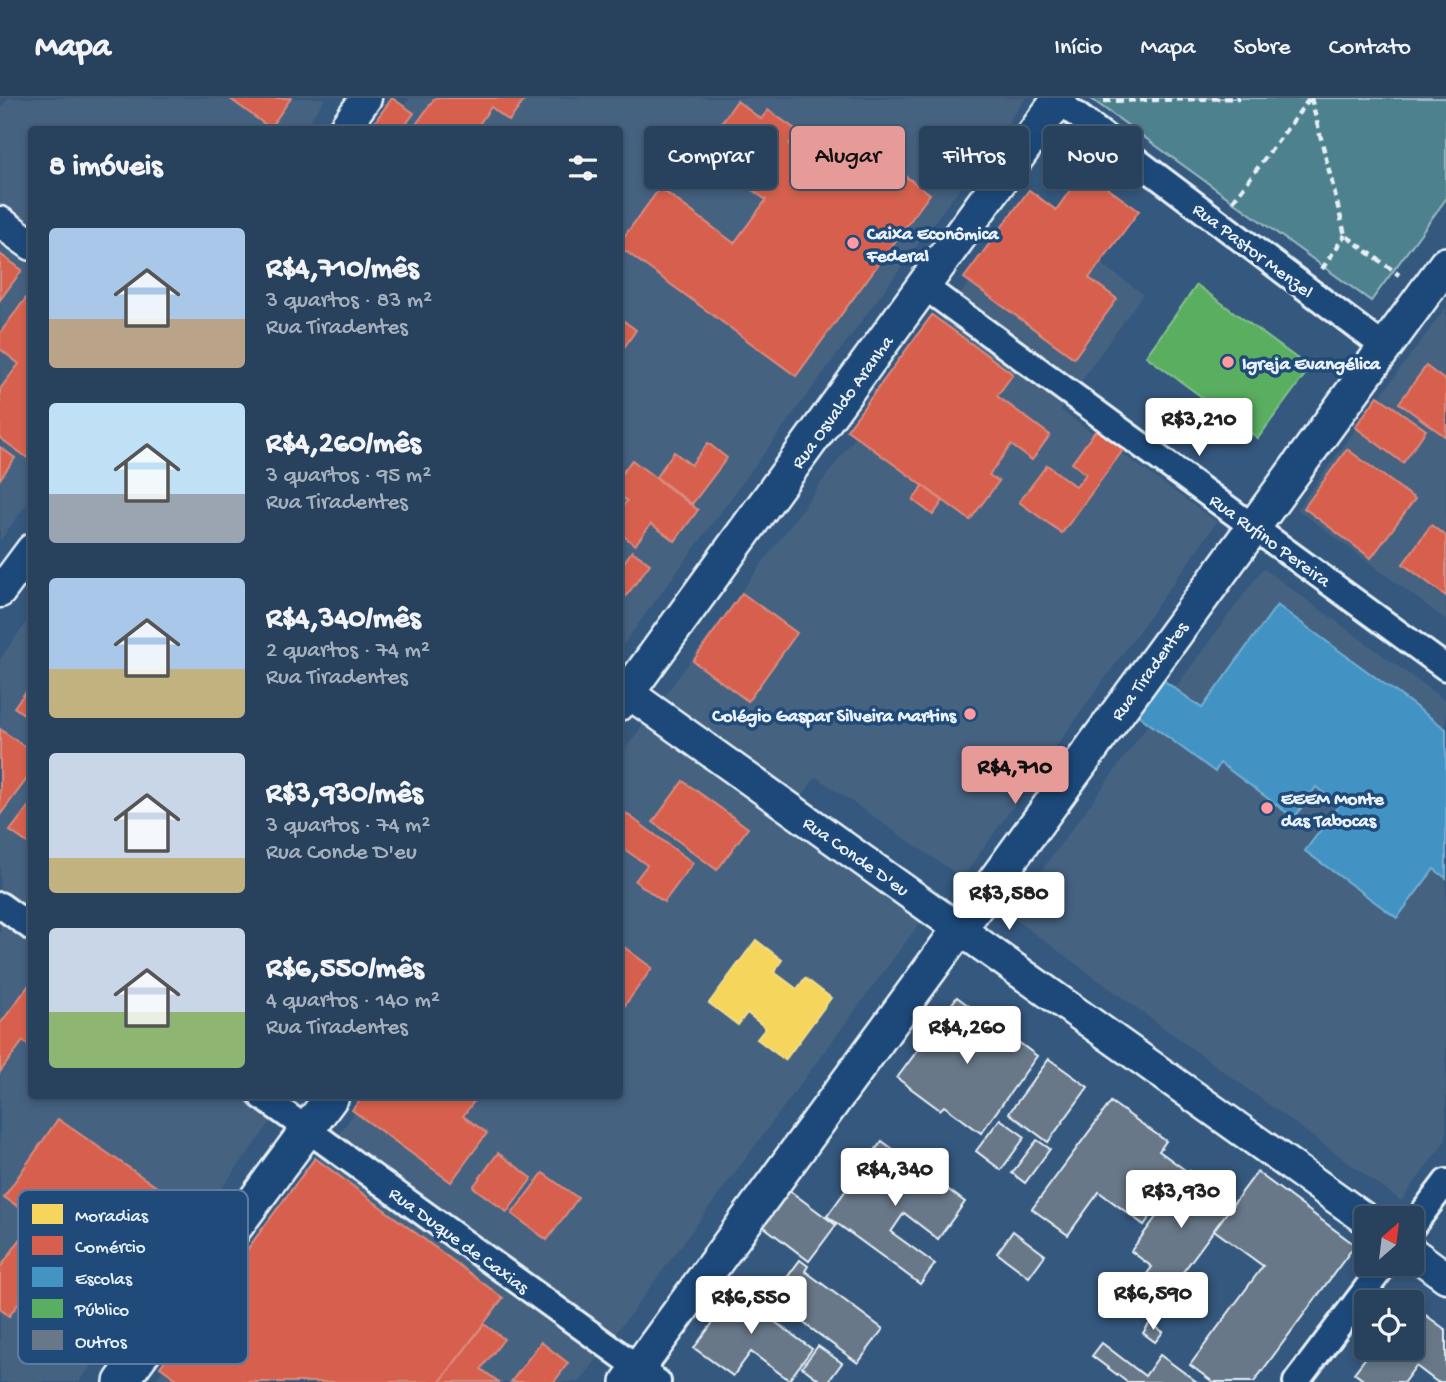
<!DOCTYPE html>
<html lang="pt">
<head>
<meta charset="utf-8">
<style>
  body { margin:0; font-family:"Gochi Hand",sans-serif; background:#344d67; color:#f1f3f6; height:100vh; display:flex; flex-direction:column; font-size:26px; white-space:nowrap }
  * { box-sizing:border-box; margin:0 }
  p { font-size:23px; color:#a5b0bc }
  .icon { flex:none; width:38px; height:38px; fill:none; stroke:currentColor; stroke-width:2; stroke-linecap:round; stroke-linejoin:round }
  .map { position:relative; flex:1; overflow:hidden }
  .details { position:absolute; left:28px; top:28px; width:595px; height:973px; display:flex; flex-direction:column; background:#28425e; border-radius:7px; box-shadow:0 4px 10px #0003,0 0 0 2px #445b73 }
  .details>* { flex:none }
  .top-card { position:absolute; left:644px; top:28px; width:665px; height:63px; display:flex; gap:14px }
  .needle { width:46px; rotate:28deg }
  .fabs { position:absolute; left:1354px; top:1108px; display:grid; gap:14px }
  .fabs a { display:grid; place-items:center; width:70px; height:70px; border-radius:7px; background:#28425e; box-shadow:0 4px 10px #0003,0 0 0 2px #445b73; font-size:35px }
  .price { position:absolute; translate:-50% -60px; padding:0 16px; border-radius:7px; background:#fff; color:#222; font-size:23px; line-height:46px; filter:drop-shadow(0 2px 4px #0008) }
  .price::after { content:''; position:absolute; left:50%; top:42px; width:21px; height:16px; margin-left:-10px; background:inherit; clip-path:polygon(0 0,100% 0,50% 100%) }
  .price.current { background:#e69b98; color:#111 }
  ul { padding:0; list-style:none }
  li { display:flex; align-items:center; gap:21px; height:175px; padding:0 21px }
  li span { display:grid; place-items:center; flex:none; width:196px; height:140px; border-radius:7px; color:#555 }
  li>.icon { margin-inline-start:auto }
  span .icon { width:84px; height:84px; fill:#fffc; stroke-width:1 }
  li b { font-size:30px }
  h2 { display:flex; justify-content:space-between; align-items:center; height:84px; padding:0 21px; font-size:30px }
  .tag { padding:0 24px; border-radius:7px; background:#28425e; box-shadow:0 4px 10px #0003,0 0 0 2px #445b73; font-size:24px; line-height:63px }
  .tag.current { background:#e69b98; color:#111 }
  header { display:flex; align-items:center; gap:42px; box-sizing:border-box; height:98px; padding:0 35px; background:#28425e; border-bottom:2px solid #445b73 }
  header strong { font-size:33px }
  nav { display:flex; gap:38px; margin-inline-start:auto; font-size:24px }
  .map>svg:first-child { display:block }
  .built { fill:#446281 }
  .green { fill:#4e818d; stroke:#9bb9c2; stroke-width:2 }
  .homes { fill:#f6d55c; stroke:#f2dd8b; stroke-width:2 }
  .shops { fill:#d6604d; stroke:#db8c80; stroke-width:2 }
  .schools { fill:#4393c3; stroke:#74afd3; stroke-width:2 }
  .public { fill:#5aae61; stroke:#85c28e; stroke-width:2 }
  .building { fill:#687888; stroke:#e8f1f8; stroke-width:2 }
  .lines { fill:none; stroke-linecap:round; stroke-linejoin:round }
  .minor-casing { stroke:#e8f1f8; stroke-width:30 }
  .tertiary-casing { stroke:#e8f1f8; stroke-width:35 }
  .secondary-casing { stroke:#e8f1f8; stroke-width:38 }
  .path { stroke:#e8f1f8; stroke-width:4.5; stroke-dasharray:7 5; stroke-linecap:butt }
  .minor { stroke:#1f4a7a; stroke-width:24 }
  .tertiary { stroke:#1f4a7a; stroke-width:30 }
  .secondary { stroke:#1f4a7a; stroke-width:33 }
  .poi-dot { fill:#ff9aa2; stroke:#1f4a7a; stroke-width:2.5 }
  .labels { text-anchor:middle; stroke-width:7; stroke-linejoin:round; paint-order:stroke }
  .poi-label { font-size:19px; font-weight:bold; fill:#e8f1f8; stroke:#1f4a7a; text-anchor:start }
  .street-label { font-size:19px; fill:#e8f1f8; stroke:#1f4a7a }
  .key { fill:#1f4a7a; stroke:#5b7ca0; stroke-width:2 }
  .key-label { font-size:19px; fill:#e8f1f8 }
</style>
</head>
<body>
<header>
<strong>Mapa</strong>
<nav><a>Início</a><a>Mapa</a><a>Sobre</a><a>Contato</a></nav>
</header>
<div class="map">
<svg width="1446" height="1284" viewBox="0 0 1446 1284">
  <rect width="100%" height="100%" fill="#35587e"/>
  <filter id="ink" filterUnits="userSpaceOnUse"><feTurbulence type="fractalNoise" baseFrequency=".0143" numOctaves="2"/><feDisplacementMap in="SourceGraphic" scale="14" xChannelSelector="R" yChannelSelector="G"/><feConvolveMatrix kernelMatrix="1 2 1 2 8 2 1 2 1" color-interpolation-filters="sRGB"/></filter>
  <g filter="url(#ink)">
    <g class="built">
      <path d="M8 0H326L303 31 32 32 31 400 0 443V11Z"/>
      <path d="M410 0H1026L620 551V32H387Z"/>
      <path d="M1024 110 1143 196 1061 312 1217 424 962 780 816 679 782 725 922 822 580 1284H154L367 998H620V658Z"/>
      <path d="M1446 209V522L1297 411Z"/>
      <path d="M1263 470 1446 603V1042L1401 1103 1009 817Z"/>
      <path d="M31 518 32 998H290L79 1284H0V561Z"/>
    </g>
    <path class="green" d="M1090 0H1446V101L1371 203Z"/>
    <g class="homes">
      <path d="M756 842 782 862 774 874 797 891 805 880 831 900 785 962 757 941 766 930 747 915 738 927 709 905Z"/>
      <path d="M83 1051 190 1124 172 1153 161 1159 147 1157 79 1110 67 1120 17 1085 39 1054 67 1074Z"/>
    </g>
    <g class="shops">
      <path d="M229 0H291L270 30Z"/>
      <path d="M392 0 414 15 402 32H384L374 25Z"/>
      <path d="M435 0H526L509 23 491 9 475 32H412Z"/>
      <path d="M737 3 761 21 768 12 798 33 789 46 847 88 872 54 930 96 796 278 620 149V144L660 90 734 145 766 102 700 54Z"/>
      <path d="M1084 73 1139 113 1089 180 1117 201 1074 260 964 180 1029 92 1056 112Z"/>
      <path d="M0 156 22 172 0 202Z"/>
      <path d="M29 196 32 198V363L0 340V291L19 266 0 251V235Z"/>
      <path d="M932 217 1013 276 997 298 1050 337 1032 362 1011 347 989 377 999 383 970 422 847 332Z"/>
      <path d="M620 220 636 232 623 251 620 248Z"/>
      <path d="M1426 268 1446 283V339L1399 305Z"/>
      <path d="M1378 298 1426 332 1403 365 1355 329Z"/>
      <path d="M1099 328 1126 348 1062 435 1019 404 1047 367 1076 389 1086 376 1072 365Z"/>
      <path d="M708 345 727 360 692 406 656 379 674 354 691 367Z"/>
      <path d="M0 349 15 360 0 381Z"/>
      <path d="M1347 351 1415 401 1371 460 1304 410Z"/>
      <path d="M632 362 698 412 675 443 651 426 635 447 620 435V412L627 403 620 397V378Z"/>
      <path d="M923 388 943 403 933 417 913 402Z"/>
      <path d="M1431 427 1446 438V498L1403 466Z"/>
      <path d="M632 453 650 466 620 506V459L625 463Z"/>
      <path d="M742 495 797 535 748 603 693 563Z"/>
      <path d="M32 586V622L14 609Z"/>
      <path d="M0 631 32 654V674L0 717Z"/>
      <path d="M683 683 748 730 717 772 653 724Z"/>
      <path d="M32 704V748L10 733Z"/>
      <path d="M620 711 693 765 664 804 635 783 647 767 621 749 620 751Z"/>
      <path d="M620 846 652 870 620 914Z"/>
      <path d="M32 883V944L29 948 23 943 0 974V926Z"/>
      <path d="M363 998H478L463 1018 487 1035 451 1084 352 1012Z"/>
      <path d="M58 1021 199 1118 155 1183 108 1150 98 1164 4 1099Z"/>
      <path d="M498 1055 532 1080 507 1114 473 1089Z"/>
      <path d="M315 1060 503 1200 440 1284H181L160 1269Z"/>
      <path d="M543 1075 578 1100 547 1142 512 1116Z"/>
      <path d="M22 1139 52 1161 9 1218 0 1211V1170Z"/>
      <path d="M484 1226 504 1241 481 1271 499 1284H440Z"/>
      <path d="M541 1244 568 1265 554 1284H511Z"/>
    </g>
    <path class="schools" d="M1277 507 1446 631V780L1434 771 1397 820 1305 753 1339 707 1316 689 1294 720 1220 665 1215 674 1131 612 1156 577 1202 610Z"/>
    <path class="public" d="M1197 187 1310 270 1258 340 1146 258Z"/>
    <g class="building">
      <path d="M957 899 1037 958 981 1035 944 1008 940 1012 897 980Z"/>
      <path d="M1049 961 1088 989 1048 1044 1009 1015Z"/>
      <path d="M1111 1004 1166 1043 1159 1053 1185 1072 1144 1127 1099 1094 1068 1137 1032 1111Z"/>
      <path d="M1000 1021 1025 1039 1001 1072 976 1053Z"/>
      <path d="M1037 1042 1050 1051 1025 1085 1012 1075Z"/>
      <path d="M882 1043 965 1104 938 1141 904 1115 891 1134 935 1166 920 1186 827 1118Z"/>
      <path d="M1190 1073 1234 1105 1169 1193 1146 1177 1152 1169 1131 1153Z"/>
      <path d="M1257 1074 1355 1147 1254 1284H1213L1190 1267 1263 1168 1214 1132Z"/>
      <path d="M790 1093 836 1127 809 1163 763 1128Z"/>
      <path d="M1013 1133 1045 1157 1029 1179 997 1155Z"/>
      <path d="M800 1162 808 1168 805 1173 883 1231 858 1265 771 1201Z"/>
      <path d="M744 1183 776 1207 767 1218 812 1251 789 1282 751 1254 733 1278 694 1250Z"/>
      <path d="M1412 1207 1446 1232V1284H1437L1416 1268 1404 1284H1366L1354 1275 1373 1250H1412Z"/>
      <path d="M1150 1225 1163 1234 1155 1244 1143 1235Z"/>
      <path d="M1102 1245 1145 1278 1160 1257 1197 1284H1127L1092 1258Z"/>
      <path d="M818 1248 842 1265 828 1284H822L802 1269Z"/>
    </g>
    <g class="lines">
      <defs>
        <g id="minor">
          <path d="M1058 3 1384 249"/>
          <path d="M925 189 1446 570"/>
          <path d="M0 807 32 830"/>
          <path d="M261 998 658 1284"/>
          <path d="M1412 1129 1446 1084"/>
          <path d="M1296 1284 1385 1166"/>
        </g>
        <g id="tertiary">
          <path d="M343 32 366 0"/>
          <path d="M0 124 32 147"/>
          <path d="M0 494 32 451"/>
          <path d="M620 589 1367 1122"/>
          <path d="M1412 1154 1446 1179"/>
        </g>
        <g id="secondary">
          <path d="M620 605 1060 0"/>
          <path d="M121 1284 332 998"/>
          <path d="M628 1284 1446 166"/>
        </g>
      </defs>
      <use href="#minor" class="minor-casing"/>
      <use href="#tertiary" class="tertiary-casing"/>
      <use href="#secondary" class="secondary-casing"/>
      <g class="path">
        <path d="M1311 0 1345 137 1399 177"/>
        <path d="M1104 3 1240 0"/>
        <path d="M1233 103 1310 0"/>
        <path d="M1322 171 1345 137"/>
      </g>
      <use href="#minor" class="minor"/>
      <use href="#tertiary" class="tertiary"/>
      <use href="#secondary" class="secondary"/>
    </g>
  </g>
  <g class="poi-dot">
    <circle cx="853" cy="145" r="7"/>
    <circle cx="1228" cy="264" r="7"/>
    <circle cx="970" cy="616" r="7"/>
    <circle cx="1267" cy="710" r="7"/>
  </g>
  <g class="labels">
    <g class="poi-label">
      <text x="867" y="141">Caixa Econômica<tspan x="867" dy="22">Federal</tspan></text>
      <text x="1242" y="271">Igreja Evangélica</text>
      <text x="956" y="623" text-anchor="end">Colégio Gaspar Silveira Martins</text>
      <text x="1281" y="706">EEEM Monte<tspan x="1281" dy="22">das Tabocas</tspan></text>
    </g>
    <g class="street-label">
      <text transform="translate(1254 151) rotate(37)" y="7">Rua Pastor Menzel</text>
      <text transform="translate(841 303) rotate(-54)" y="7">Rua Osvaldo Aranha</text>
      <text transform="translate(1271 441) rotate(36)" y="7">Rua Rufino Pereira</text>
      <text transform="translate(1148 572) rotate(-54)" y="7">Rua Tiradentes</text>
      <text transform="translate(857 757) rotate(35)" y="7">Rua Conde D'eu</text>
      <text transform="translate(460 1141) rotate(36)" y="7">Rua Duque de Caxias</text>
    </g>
  </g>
  <rect x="18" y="1092" width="230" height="174" rx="10" class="key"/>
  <rect x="32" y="1106" width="31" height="20" fill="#f6d55c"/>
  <rect x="32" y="1138" width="31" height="19" fill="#d6604d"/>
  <rect x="32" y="1169" width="31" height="20" fill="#4393c3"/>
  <rect x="32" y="1201" width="31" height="19" fill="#5aae61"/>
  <rect x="32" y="1232" width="31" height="20" fill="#687888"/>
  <g class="key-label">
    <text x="75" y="1123">Moradias</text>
    <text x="75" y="1154">Comércio</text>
    <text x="75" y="1186">Escolas</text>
    <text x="75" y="1217">Público</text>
    <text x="75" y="1249">Outros</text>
  </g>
</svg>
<div class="fabs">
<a><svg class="needle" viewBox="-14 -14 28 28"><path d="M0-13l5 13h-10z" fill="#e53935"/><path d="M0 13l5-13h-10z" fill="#a5b0bc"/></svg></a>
<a><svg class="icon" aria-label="locate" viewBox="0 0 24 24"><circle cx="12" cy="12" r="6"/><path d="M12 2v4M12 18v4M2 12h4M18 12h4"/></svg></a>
</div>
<b class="price" style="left:1199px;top:360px">R$3,210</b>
<b class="price current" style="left:1015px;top:708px">R$4,710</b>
<b class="price" style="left:1009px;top:834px">R$3,580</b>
<b class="price" style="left:967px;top:968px">R$4,260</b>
<b class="price" style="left:895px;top:1110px">R$4,340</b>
<b class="price" style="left:1181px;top:1132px">R$3,930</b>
<b class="price" style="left:1153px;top:1234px">R$6,590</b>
<b class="price" style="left:751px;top:1238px">R$6,550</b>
<div class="top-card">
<a class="tag">Comprar</a>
<a class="tag current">Alugar</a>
<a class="tag">Filtros</a>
<a class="tag">Novo</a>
</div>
<section class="details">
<h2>8 imóveis<svg class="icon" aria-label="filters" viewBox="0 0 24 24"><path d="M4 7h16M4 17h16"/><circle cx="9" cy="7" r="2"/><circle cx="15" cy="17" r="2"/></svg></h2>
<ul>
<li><span style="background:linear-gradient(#a9c7e8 65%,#b9a48a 0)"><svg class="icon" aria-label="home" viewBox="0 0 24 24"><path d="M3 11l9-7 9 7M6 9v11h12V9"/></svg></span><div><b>R$4,710/mês</b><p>3 quartos · 83 m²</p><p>Rua Tiradentes</p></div></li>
<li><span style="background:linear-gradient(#bfe0f5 65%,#9aa5b1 0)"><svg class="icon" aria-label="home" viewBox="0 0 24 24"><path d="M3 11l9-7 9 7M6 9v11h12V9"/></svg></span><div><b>R$4,260/mês</b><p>3 quartos · 95 m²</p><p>Rua Tiradentes</p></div></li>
<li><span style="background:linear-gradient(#a9c7e8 65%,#c2b280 0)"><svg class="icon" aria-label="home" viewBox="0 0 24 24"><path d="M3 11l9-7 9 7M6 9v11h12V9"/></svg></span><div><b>R$4,340/mês</b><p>2 quartos · 74 m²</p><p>Rua Tiradentes</p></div></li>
<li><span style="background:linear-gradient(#c9d6e8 75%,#c2b280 0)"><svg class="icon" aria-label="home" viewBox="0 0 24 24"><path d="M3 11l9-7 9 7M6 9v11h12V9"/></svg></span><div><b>R$3,930/mês</b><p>3 quartos · 74 m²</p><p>Rua Conde D'eu</p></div></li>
<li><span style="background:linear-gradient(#c9d6e8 60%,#8fb573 0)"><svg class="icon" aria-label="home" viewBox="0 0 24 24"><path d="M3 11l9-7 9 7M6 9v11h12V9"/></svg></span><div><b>R$6,550/mês</b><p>4 quartos · 140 m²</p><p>Rua Tiradentes</p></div></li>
</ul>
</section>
</div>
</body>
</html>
